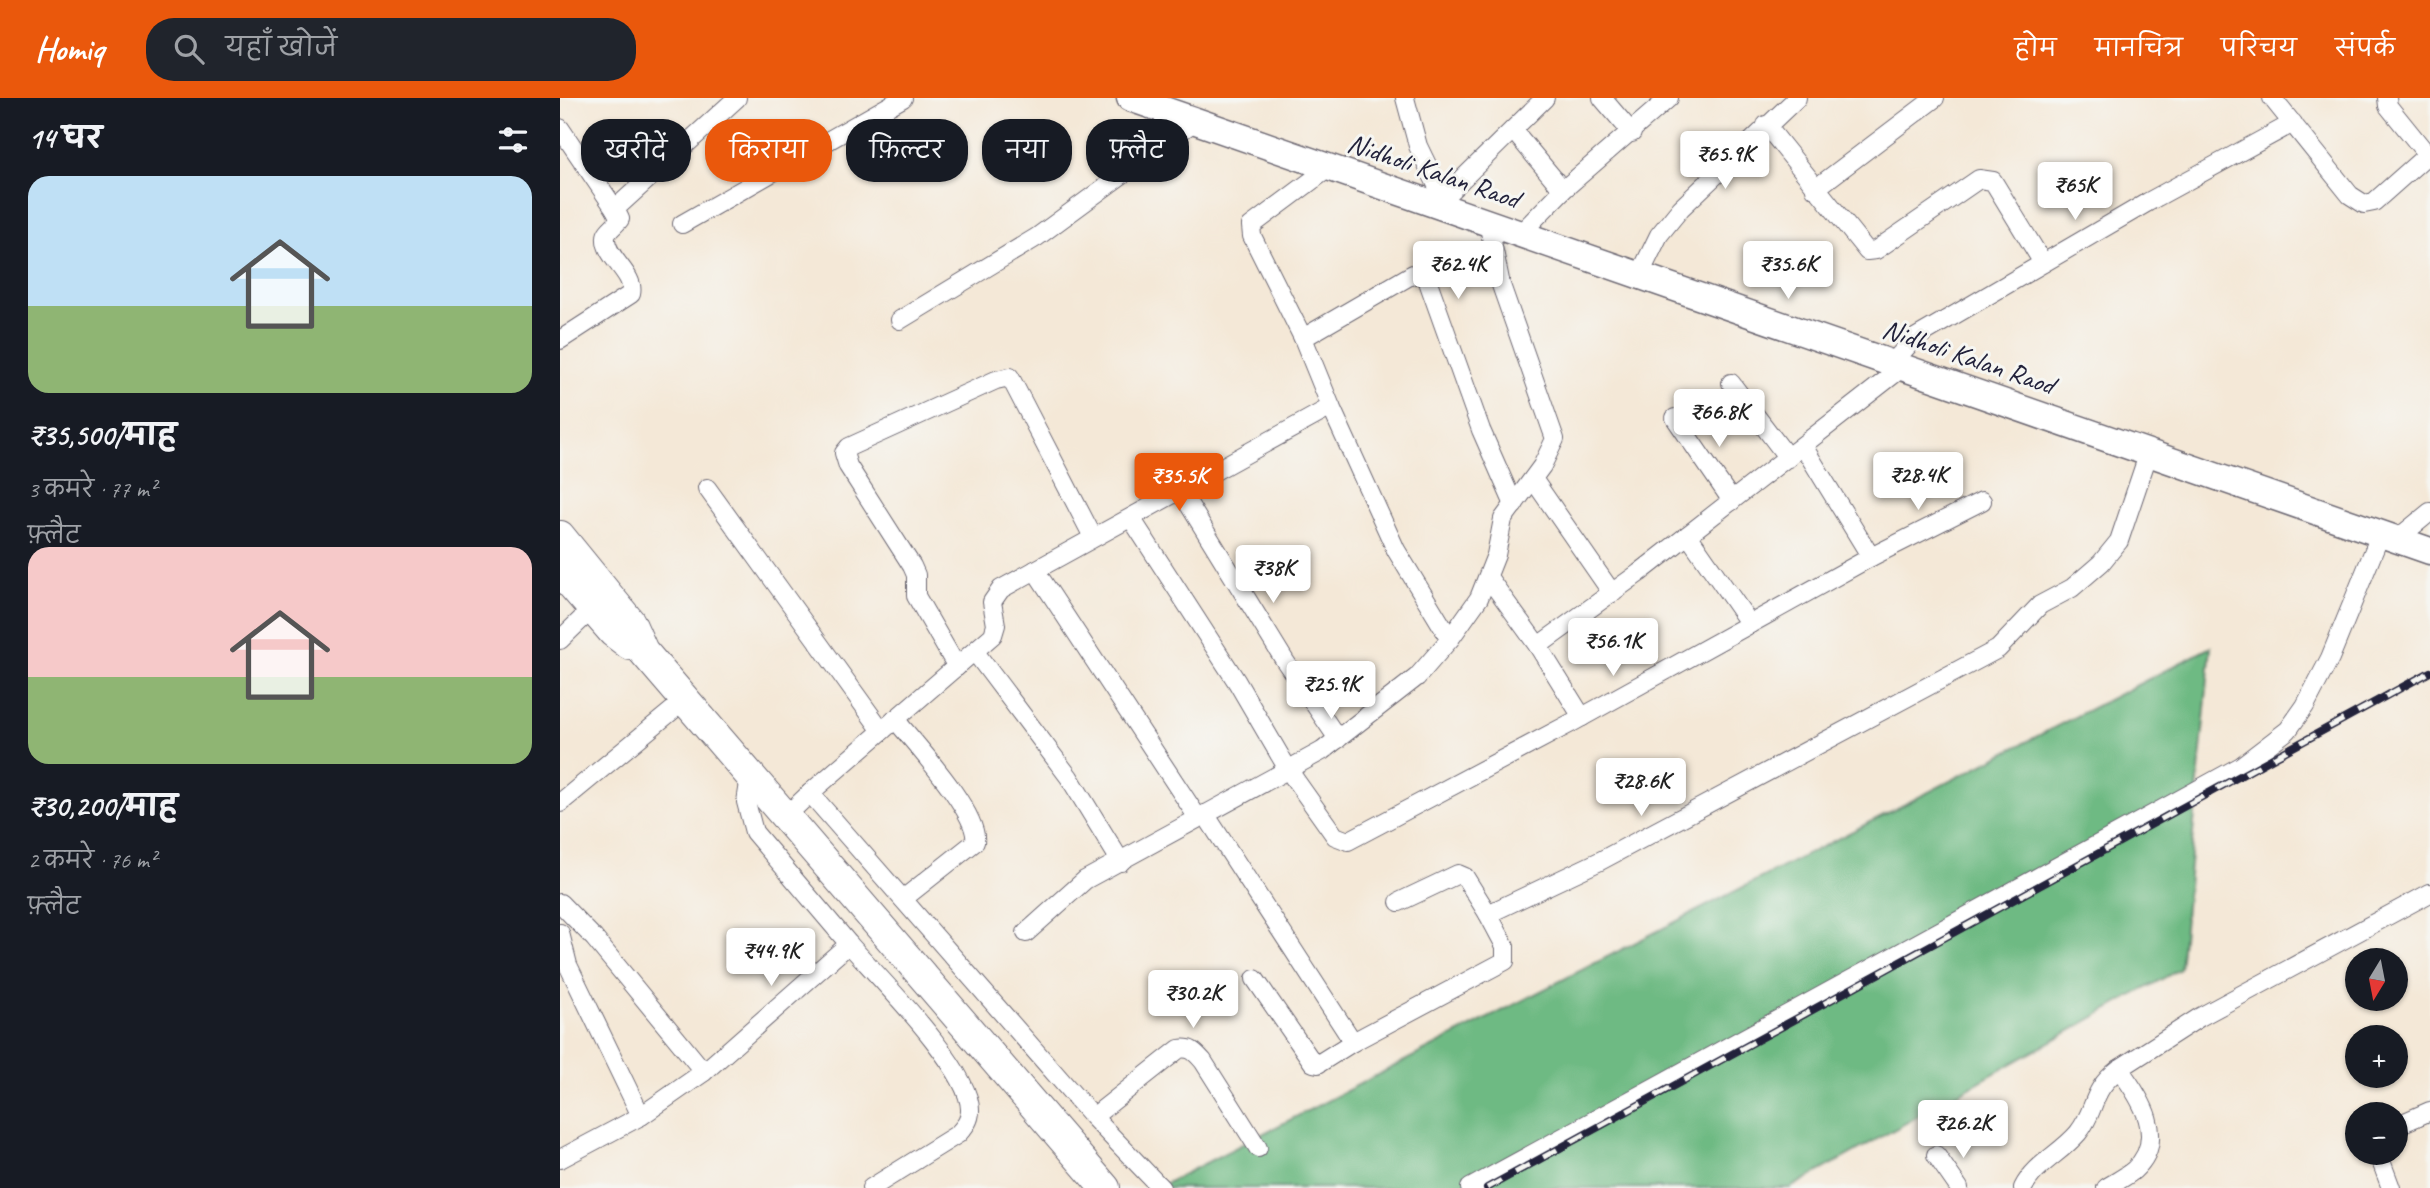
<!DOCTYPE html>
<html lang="hi">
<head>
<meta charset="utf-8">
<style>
  body { margin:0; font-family:Caveat,"Playpen Sans Deva",sans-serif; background:#20242c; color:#f1f3f6; height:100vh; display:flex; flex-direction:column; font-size:26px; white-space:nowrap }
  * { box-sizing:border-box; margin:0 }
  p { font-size:23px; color:#9ea1a6 }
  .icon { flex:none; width:38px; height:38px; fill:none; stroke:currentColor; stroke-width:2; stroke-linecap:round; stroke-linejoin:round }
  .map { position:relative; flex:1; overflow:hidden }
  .drawer { display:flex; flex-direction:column; background:#171b24; width:560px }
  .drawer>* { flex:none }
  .hud { position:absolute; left:21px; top:21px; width:665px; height:63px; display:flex; gap:14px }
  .needle { width:46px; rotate:190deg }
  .controls { position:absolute; left:1785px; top:850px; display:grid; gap:14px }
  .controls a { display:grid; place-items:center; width:63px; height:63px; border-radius:50%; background:#171b24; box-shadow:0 2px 5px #0004; font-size:35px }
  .price { position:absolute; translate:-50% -60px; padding:0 16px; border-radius:7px; background:#fff; color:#222; font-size:23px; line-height:46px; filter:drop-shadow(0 2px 4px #0008) }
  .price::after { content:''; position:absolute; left:50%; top:42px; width:21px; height:16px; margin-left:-10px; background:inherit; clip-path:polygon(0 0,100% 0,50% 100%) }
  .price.current { background:#ea580c; color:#fff }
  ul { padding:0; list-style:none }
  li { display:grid; align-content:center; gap:14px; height:371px; padding:0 28px }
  li span { display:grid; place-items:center; height:217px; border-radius:21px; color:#555 }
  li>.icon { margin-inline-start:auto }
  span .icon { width:126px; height:126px; fill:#fffc; stroke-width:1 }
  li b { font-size:30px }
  h2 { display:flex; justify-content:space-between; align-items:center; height:84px; padding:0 28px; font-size:30px }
  .tag { padding:0 24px; border-radius:28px; background:#171b24; box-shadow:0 2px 5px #0004; font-size:24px; line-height:63px }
  .tag.current { background:#ea580c; color:#fff }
  header { display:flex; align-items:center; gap:42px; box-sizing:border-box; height:98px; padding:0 35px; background:#ea580c; color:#fff }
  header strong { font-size:33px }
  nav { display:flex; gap:38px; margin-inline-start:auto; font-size:24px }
  .search { width:490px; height:63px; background:#20242c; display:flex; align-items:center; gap:18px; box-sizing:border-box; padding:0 24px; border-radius:28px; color:#9ea1a6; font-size:26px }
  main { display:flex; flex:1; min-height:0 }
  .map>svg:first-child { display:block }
  .forest { fill:#6eba83; stroke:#486e5f; stroke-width:2 }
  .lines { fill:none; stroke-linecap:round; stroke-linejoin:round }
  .street-casing { stroke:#6c6772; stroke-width:20 }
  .secondary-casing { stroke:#6c6772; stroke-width:29 }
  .primary-casing { stroke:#6c6772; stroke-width:32 }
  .street { stroke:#fff; stroke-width:18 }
  .secondary { stroke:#fff; stroke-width:26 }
  .primary { stroke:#fff; stroke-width:30 }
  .rail-casing { stroke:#22223b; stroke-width:8 }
  .rail { stroke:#f6f6f2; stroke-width:5; stroke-dasharray:16; stroke-linecap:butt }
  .labels { text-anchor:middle; stroke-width:6; stroke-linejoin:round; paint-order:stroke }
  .street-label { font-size:28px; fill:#22223b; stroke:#f6f6f2 }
</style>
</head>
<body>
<header>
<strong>Homiq</strong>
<div class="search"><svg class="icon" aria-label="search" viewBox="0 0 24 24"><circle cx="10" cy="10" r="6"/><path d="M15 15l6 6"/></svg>यहाँ खोजें</div>
<nav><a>होम</a><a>मानचित्र</a><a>परिचय</a><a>संपर्क</a></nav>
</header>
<main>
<section class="drawer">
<h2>14 घर<svg class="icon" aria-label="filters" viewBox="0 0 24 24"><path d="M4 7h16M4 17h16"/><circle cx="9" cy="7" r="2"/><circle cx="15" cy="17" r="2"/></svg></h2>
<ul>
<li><span style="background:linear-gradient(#bfe0f5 60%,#8fb573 0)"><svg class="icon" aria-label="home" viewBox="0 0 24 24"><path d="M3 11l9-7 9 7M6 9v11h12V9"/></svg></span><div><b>₹35,500/माह</b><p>3 कमरे · 77 m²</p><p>फ़्लैट</p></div></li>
<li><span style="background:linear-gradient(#f6c9c9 60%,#8fb573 0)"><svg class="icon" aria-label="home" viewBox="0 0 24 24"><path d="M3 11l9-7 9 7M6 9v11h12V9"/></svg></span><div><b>₹30,200/माह</b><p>2 कमरे · 76 m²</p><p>फ़्लैट</p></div></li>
</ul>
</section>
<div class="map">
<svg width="1870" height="1090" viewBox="0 0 1870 1090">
  <rect width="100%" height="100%" fill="#f6f6f2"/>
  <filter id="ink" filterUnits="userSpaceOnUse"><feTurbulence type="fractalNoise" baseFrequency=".0143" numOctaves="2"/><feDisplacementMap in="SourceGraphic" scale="14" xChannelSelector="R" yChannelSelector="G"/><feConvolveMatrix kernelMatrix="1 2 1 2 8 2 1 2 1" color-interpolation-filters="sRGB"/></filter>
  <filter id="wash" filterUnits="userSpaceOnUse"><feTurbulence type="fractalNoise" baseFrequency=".00686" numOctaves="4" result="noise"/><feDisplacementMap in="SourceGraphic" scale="28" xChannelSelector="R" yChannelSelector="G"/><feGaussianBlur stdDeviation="1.57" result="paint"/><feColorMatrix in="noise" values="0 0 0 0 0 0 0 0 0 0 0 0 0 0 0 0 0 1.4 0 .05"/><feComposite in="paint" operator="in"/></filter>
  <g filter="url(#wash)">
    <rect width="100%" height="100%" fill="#f4e8d7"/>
    <path class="forest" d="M1651 549 1620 871 1230 1090H597Z"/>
  </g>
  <g filter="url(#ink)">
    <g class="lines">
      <defs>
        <g id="street">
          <path d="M845 0 858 48 888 110"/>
          <path d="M1042 0 1072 35"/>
          <path d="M1712 0 1790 97 1804 106 1814 104 1867 57"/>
          <path d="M1827 0 1828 8 1870 60"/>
          <path d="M1206 27 1307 153 1316 152 1419 81 1433 83 1483 165"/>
          <path d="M0 30 55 111"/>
          <path d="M953 32 1003 92"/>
          <path d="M1255 91 1375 0"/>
          <path d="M883 100 985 0"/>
          <path d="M122 126 343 0"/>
          <path d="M961 135 1003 92 1109 0"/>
          <path d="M1080 176 1099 137 1121 110 1237 0"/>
          <path d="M340 222 477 139 635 23"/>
          <path d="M743 240 853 176 866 178 921 332 954 407"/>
          <path d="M0 242 71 196C76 176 44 159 46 139 46 133 56 127 60 121L55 111 177 0"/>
          <path d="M1332 265 1355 240 1588 104 1733 25"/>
          <path d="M1171 285 1228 360"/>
          <path d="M1115 320 1172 403"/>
          <path d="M973 381 1052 495"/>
          <path d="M147 390 322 633"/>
          <path d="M620 392 725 563 778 641"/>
          <path d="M571 420 677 584 729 673 775 738 788 743 1013 624 1311 459 1243 348"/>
          <path d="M1128 437 1190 526"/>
          <path d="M1837 441 1870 414"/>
          <path d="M1311 459 1422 403"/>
          <path d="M475 472 638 720"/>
          <path d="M928 479 978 548 1079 475 1343 269"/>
          <path d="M890 541 919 500 936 457 943 421 982 368 995 341 941 187 928 124"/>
          <path d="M0 542 32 511"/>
          <path d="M978 548 1022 619"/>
          <path d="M415 554 509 679 561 764"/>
          <path d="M397 569 356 498V477L352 468 288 368 284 355 289 349 436 282 450 279 533 439"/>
          <path d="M335 621C354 645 420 716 415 744L343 801"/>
          <path d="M250 695 433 537 436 527 432 504 441 491 771 309 743 240 692 138 691 128 770 69"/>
          <path d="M0 705 125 602"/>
          <path d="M645 716 793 944 945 863V848L928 816 1040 763 1438 551 1480 507 1512 490 1541 465 1559 443 1589 354"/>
          <path d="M224 720 250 695 533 1019 601 1090"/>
          <path d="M839 804 898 776 905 779 928 816"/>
          <path d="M0 805 34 840 144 974"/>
          <path d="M0 835 8 867 81 1018"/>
          <path d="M466 835 525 782 762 653 857 579 890 541 836 452 771 309"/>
          <path d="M289 846C317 878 412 972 410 1013 410 1023 404 1029 398 1036L311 1090"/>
          <path d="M695 881 753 965 758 966 793 944"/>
          <path d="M1559 971 1640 919 1870 795"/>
          <path d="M533 1019 619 951C631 949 635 954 643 963L698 1050"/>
          <path d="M1836 1028 1870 1013"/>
          <path d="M1818 1055 1831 1090"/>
          <path d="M1376 1057 1399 1090"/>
          <path d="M0 1061 81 1018 144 974 289 846 194 734 186 704 190 679"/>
          <path d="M910 1090 1681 668 1728 632 1745 608 1770 560 1821 435"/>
          <path d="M1463 1090C1475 1066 1500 1056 1518 1035 1538 1010 1529 994 1559 971 1581 1000 1608 1041 1574 1072 1566 1079 1555 1084 1546 1090"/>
        </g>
        <path id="secondary" d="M570 0 1870 453"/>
        <g id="primary">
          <path d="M0 438 70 524 83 553 545 1090"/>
          <path d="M0 473 53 534 70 547"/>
        </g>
      </defs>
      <use href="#street" class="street-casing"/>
      <use href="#secondary" class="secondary-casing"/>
      <use href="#primary" class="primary-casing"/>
      <use href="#street" class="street"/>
      <use href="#secondary" class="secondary"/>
      <use href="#primary" class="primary"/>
      <defs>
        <path id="rail" d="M927 1090 1870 574"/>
      </defs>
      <use href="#rail" class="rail-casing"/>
      <use href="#rail" class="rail"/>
    </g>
  </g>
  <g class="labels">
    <g class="street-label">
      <text transform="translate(874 72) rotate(19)" y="10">Nidholi Kalan Raod</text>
      <text transform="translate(1409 258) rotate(19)" y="10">Nidholi Kalan Raod</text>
    </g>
  </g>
</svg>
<div class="controls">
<a><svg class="needle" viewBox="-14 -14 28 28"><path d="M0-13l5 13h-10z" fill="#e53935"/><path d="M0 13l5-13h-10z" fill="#9ea1a6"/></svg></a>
<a>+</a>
<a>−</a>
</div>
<b class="price" style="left:1165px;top:93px">₹65.9K</b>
<b class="price" style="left:1515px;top:124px">₹65K</b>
<b class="price" style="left:898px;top:203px">₹62.4K</b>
<b class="price" style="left:1228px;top:203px">₹35.6K</b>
<b class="price" style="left:1159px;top:351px">₹66.8K</b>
<b class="price" style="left:1358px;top:414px">₹28.4K</b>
<b class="price current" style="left:619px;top:415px">₹35.5K</b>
<b class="price" style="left:713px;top:507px">₹38K</b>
<b class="price" style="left:1053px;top:580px">₹56.1K</b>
<b class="price" style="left:771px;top:623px">₹25.9K</b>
<b class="price" style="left:1081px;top:720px">₹28.6K</b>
<b class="price" style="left:211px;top:890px">₹44.9K</b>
<b class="price" style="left:633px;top:932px">₹30.2K</b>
<b class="price" style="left:1403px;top:1062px">₹26.2K</b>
<div class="hud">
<a class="tag">खरीदें</a>
<a class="tag current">किराया</a>
<a class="tag">फ़िल्टर</a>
<a class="tag">नया</a>
<a class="tag">फ़्लैट</a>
</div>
</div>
</main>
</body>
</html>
